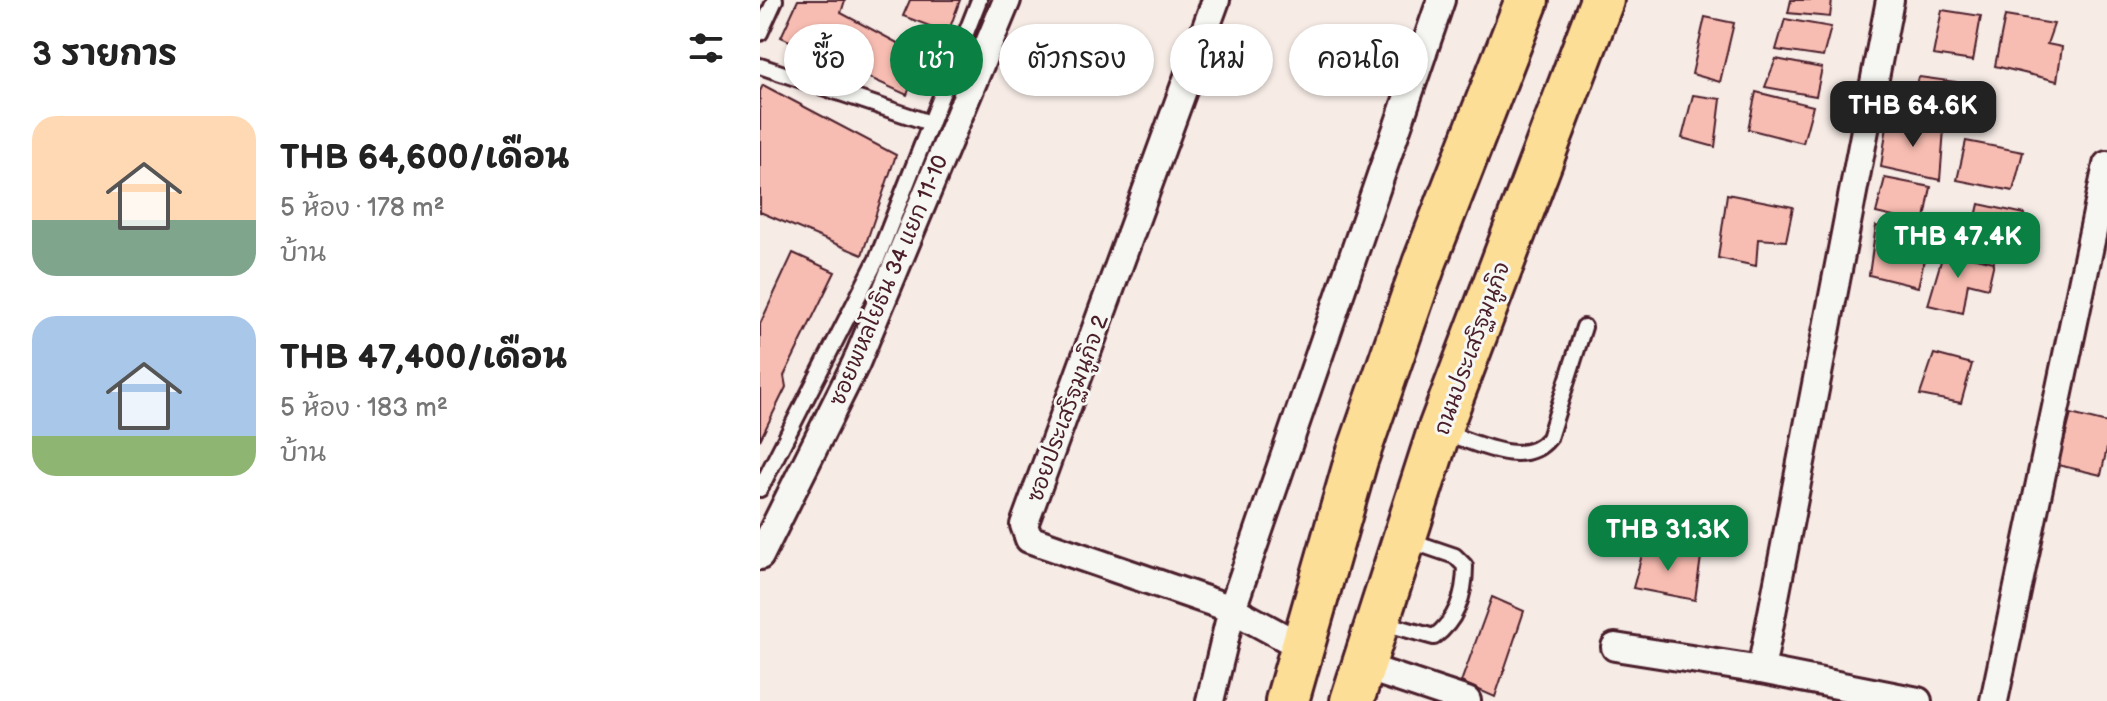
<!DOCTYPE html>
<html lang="th">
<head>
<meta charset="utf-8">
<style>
  body { margin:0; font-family:"Balsamiq Sans","Playpen Sans Thai",sans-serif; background:#f6f6f6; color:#222; height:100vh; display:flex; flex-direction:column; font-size:30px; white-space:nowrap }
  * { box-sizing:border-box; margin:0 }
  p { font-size:26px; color:#767676 }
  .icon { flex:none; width:44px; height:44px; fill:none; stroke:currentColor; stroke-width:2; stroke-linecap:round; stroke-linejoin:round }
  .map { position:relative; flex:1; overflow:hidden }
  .side { display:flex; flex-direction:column; background:#fff; width:760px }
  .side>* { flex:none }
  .banner { position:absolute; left:24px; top:24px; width:760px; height:72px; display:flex; gap:16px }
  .price { position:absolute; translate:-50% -68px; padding:0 18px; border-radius:16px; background:#0b8043; color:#fff; font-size:26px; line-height:52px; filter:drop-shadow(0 2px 4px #0008) }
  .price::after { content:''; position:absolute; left:50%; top:48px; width:24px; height:18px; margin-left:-12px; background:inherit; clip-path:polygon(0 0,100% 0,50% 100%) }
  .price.selected { background:#222; color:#fff }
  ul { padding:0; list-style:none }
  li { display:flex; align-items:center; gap:24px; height:200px; padding:0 32px }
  li span { display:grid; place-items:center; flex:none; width:224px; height:160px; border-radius:24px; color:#555 }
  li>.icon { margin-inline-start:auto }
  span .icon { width:96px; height:96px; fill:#fffc; stroke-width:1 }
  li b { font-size:34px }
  h2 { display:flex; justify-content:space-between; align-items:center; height:96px; padding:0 32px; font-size:34px }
  .chip { padding:0 28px; border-radius:36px; background:#fff; box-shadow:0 2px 6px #0004; font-size:28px; line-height:72px }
  .chip.selected { background:#0b8043; color:#fff }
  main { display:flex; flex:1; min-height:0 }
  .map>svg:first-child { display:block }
  .building { fill:#f8bdb2; stroke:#4a1f2b; stroke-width:2 }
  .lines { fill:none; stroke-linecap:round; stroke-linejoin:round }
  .lane-casing { stroke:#4a1f2b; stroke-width:20 }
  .street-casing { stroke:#4a1f2b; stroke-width:32 }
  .primary-casing { stroke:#4a1f2b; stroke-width:48 }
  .lane { stroke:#f6f6f2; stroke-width:14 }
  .street { stroke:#f6f6f2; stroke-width:26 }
  .primary { stroke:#fdde96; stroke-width:42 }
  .labels { text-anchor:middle; stroke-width:6; stroke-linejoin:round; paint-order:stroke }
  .street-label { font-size:22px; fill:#4a1f2b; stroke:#f6f6f2 }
</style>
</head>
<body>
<main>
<section class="side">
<h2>3 รายการ<svg class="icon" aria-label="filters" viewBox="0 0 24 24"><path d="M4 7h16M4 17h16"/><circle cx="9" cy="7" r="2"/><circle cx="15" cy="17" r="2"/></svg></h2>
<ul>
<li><span style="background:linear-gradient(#ffd9b3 65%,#7fa58c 0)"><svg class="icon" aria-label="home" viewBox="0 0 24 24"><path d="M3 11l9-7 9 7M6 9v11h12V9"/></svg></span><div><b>THB 64,600/เดือน</b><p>5 ห้อง · 178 m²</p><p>บ้าน</p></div></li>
<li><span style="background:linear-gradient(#a9c7e8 75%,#8fb573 0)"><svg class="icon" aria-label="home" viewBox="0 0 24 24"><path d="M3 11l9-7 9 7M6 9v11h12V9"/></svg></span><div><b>THB 47,400/เดือน</b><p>5 ห้อง · 183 m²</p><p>บ้าน</p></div></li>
</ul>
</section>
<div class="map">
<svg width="1347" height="701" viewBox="0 0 1347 701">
  <rect width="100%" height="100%" fill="#f6ebe5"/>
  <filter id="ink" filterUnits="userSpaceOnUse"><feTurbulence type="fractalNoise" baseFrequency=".0125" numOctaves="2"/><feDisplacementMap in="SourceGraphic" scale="16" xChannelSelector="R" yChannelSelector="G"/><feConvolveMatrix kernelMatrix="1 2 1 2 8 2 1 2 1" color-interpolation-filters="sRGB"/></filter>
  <g filter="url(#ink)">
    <g class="building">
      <path d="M38 0H85L81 13 162 56 147 95 21 37Z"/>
      <path d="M150 0H200L188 33 143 16Z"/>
      <path d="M1031 0H1072L1070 17 1028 13Z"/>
      <path d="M1182 10 1221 16 1213 61 1173 55Z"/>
      <path d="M1245 16 1294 24 1287 44 1302 47 1297 81 1235 66Z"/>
      <path d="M945 17 974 23 960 82 932 74Z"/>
      <path d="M1025 19 1071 27 1063 57 1016 50Z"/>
      <path d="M1016 59 1062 68 1056 96 1005 87Z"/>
      <path d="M1159 77 1196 82 1189 119 1149 113Z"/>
      <path d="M3 85 136 155 102 255 0 212V91Z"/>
      <path d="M996 92 1053 106 1043 143 988 129Z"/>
      <path d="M933 95 961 99 955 147 922 138Z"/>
      <path d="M1128 118 1184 129 1180 180 1121 167Z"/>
      <path d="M1206 141 1263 152 1253 191 1197 180Z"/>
      <path d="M1125 178 1171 187 1164 224 1116 213Z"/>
      <path d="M967 194 1033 207 1026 241 998 239 996 266 958 258Z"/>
      <path d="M1219 204 1265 214 1257 253 1210 243Z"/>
      <path d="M1116 226 1169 239 1158 287 1109 275Z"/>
      <path d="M1184 251 1234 262 1228 288 1208 283 1203 313 1168 305Z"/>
      <path d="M33 253 75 272 24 376 26 387 0 440V324Z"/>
      <path d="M1174 354 1212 364 1201 403 1160 395Z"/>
      <path d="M1311 414 1347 423V448L1341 475 1298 465Z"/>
      <path d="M885 544 941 557 935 600 873 588Z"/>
      <path d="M732 597 764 611 735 697 701 682Z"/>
    </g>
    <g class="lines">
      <defs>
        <g id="lane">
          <path d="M0 33 15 0"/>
          <path d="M0 66 170 123"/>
          <path d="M683 432C715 442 764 470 789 438L824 327"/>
          <path d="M0 489 117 259 219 0"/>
          <path d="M623 623 674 637C697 620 705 594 705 566L695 556 648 540"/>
        </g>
        <g id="street">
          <path d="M456 0 264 525 269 539 472 609 542 647"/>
          <path d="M0 556 96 363 247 0"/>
          <path d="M855 647 1001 670 1158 701"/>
          <path d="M602 666 707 701"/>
          <path d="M1001 670 1130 0"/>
          <path d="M450 701 472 609 681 0"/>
          <path d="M1234 701 1347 165"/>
        </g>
        <g id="primary">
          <path d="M527 701 596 460 664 264 767 0"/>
          <path d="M592 701 679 431 842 0"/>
        </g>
      </defs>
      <use href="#lane" class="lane-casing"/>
      <use href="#street" class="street-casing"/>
      <use href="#primary" class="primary-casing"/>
      <use href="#lane" class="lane"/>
      <use href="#street" class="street"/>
      <use href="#primary" class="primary"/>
    </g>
  </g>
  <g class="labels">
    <g class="street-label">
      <text transform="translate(128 280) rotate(-67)" y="8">ซอยพหลโยธิน 34 แยก 11-10</text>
      <text transform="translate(711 348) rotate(-70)" y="8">ถนนประเสริฐมนูกิจ</text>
      <text transform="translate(307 408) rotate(-70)" y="8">ซอยประเสริฐมนูกิจ 2</text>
    </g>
  </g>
</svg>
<b class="price selected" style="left:1153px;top:149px">THB 64.6K</b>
<b class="price" style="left:1198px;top:280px">THB 47.4K</b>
<b class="price" style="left:908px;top:573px">THB 31.3K</b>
<div class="banner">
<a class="chip">ซื้อ</a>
<a class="chip selected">เช่า</a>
<a class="chip">ตัวกรอง</a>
<a class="chip">ใหม่</a>
<a class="chip">คอนโด</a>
</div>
</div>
</main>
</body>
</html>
